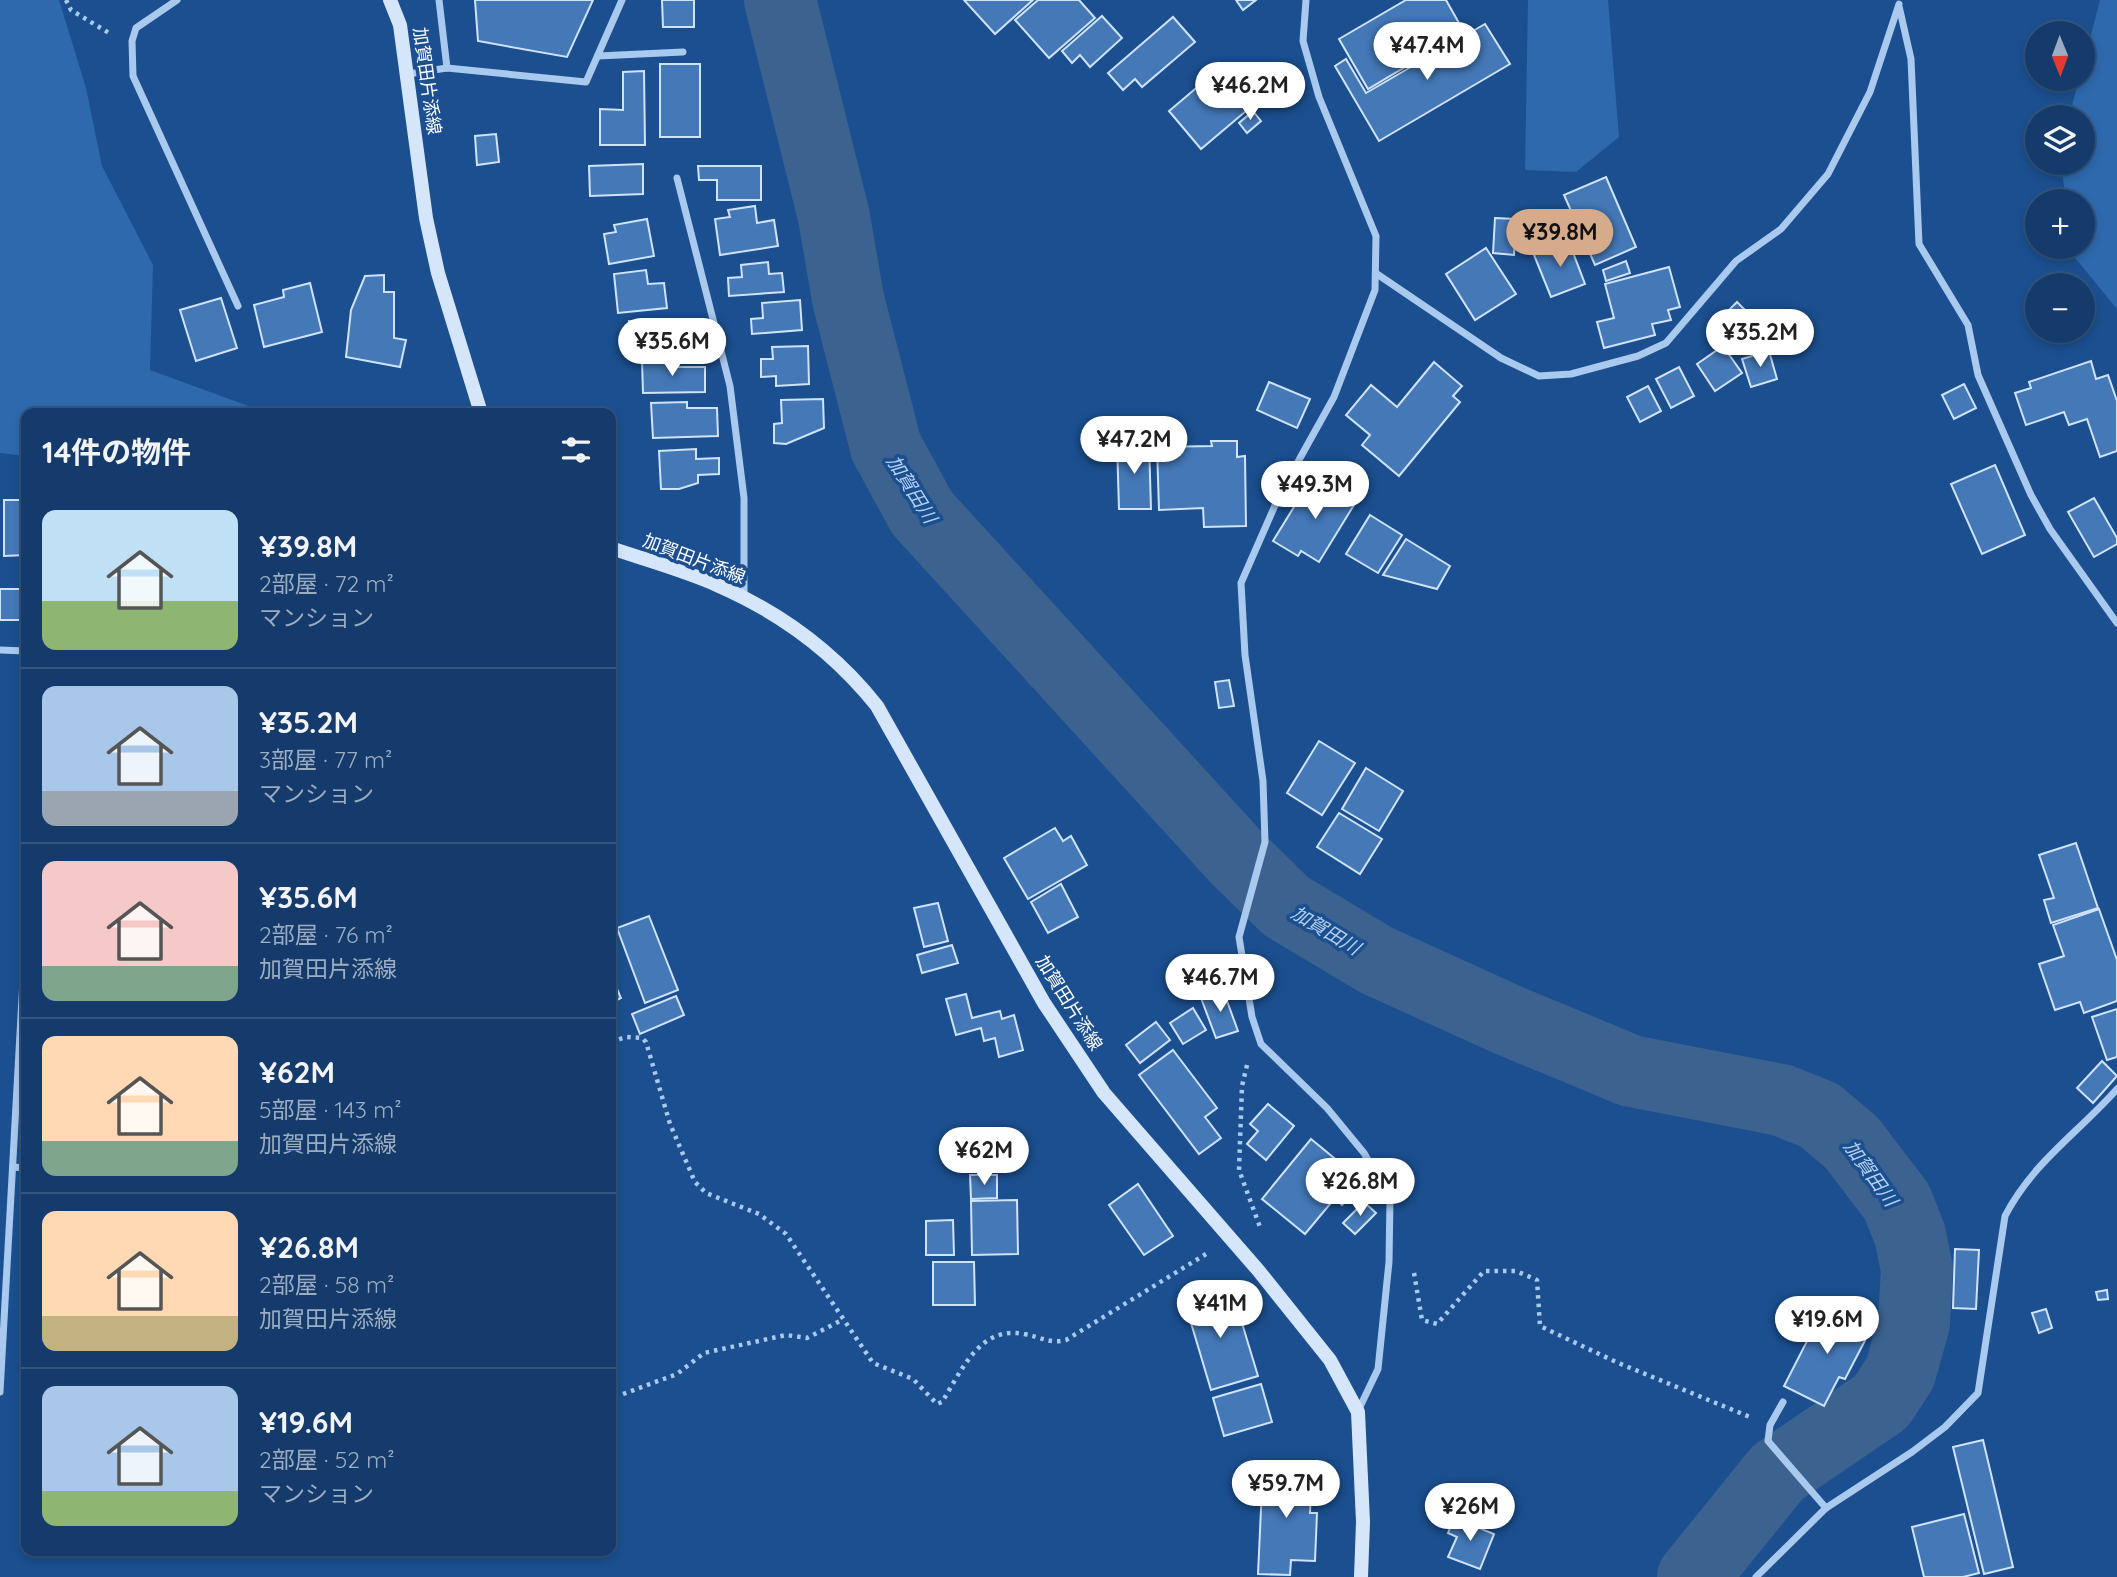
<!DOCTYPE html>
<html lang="ja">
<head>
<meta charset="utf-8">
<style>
  body { margin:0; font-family:Quicksand,"Noto Sans JP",sans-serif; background:#1d4271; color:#f1f3f6; height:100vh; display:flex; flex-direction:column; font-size:26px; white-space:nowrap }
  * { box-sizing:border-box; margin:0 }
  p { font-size:23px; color:#9dadc1 }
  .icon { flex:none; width:38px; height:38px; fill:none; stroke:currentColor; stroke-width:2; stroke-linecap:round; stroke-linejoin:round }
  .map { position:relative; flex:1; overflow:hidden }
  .sheet { position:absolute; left:21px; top:408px; width:595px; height:1148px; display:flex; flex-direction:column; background:#143b6b; border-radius:14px; box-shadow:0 4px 10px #0003,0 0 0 2px #33557e }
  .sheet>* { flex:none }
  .needle { width:46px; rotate:179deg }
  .fabs { position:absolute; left:2025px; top:21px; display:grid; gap:14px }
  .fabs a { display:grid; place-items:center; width:70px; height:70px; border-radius:50%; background:#143b6b; box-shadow:0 4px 10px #0003,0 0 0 2px #33557e; font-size:35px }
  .price { position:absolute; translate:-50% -60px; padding:0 16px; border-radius:24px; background:#fff; color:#222; font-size:23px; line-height:46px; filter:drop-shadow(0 2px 4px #0008) }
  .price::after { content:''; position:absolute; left:50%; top:42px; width:21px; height:16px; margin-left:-10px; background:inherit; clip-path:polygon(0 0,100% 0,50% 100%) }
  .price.selected { background:#d6ab8b; color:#111 }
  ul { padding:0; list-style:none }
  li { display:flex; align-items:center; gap:21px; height:175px; padding:0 21px }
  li+li { border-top:2px solid #33557e }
  li span { display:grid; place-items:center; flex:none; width:196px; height:140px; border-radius:14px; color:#555 }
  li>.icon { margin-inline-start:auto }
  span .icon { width:84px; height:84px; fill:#fffc; stroke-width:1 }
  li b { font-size:30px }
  h2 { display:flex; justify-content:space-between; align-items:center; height:84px; padding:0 21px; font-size:30px }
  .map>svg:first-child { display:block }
  .green { fill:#2e69ad }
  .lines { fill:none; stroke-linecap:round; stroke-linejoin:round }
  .river { stroke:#3c6290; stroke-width:72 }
  .building { fill:#4478b7; stroke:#cfe3fa; stroke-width:2 }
  .path { stroke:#a9c9ee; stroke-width:4.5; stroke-dasharray:3.5 5; stroke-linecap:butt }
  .street { stroke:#a9c9ee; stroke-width:7 }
  .secondary { stroke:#d6e6fa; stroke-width:14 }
  .labels { text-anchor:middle; stroke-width:7; stroke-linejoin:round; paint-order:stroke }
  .street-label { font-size:18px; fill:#fff; stroke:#1b4f8f }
  .water-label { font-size:19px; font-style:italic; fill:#b5d3f5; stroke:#1b4f8f }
</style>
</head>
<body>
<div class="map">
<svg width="2117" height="1577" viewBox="0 0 2117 1577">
  <rect width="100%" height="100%" fill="#1b4f8f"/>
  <g class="green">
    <path d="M0 0H59L86 88 102 166 153 265 150 370 268 413H26V456L0 453Z"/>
    <path d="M1528 0H1608L1619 137 1576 172 1525 170Z"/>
    <path d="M2100 0H2117V309L2072 254 2071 247H2082V201H2066L2061 163H2082V117H2069L2079 79H2082L2083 66Z"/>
  </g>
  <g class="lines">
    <path class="river" d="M780 0 834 217 848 299 886 447 922 513 1237 858 1286 906 1376 960 1508 1020 1631 1071 1781 1100 1819 1115 1852 1143 1897 1202 1910 1235 1917 1269 1914 1323 1900 1373 1881 1402 1778 1472 1693 1577"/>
  </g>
  <g class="building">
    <path d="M475 0H593L567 57 478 41Z"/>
    <path d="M662 0H694V27H663Z"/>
    <path d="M964 0H1033L995 34Z"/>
    <path d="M1038 0H1079L1095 18 1049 58 1015 20Z"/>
    <path d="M1236 0H1256L1243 10Z"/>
    <path d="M1406 0H1446L1464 32 1368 89 1339 39Z"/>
    <path d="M1102 16 1122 38 1090 67 1080 55 1072 63 1062 51Z"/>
    <path d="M1173 17 1195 42 1142 87 1135 79 1123 90 1108 73Z"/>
    <path d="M1485 24 1510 64 1379 141 1335 66 1346 59 1366 93Z"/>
    <rect x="660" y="64" width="40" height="73"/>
    <path d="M1220 68 1252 106 1201 149 1169 111Z"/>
    <path d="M644 71 645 145H600V109L623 110V72Z"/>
    <path d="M1253 111 1261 121 1247 133 1239 123Z"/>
    <path d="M496 134 499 162 477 165 475 136Z"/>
    <path d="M643 164V194L590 196 589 166Z"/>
    <path d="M698 166H761V200H717V180H699Z"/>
    <path d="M1606 177 1636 247 1595 265 1564 195Z"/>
    <path d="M755 206 757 223 774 220 778 246 720 255 715 219 730 217 728 210Z"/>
    <path d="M1495 218 1516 219 1514 255 1493 253Z"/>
    <path d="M647 219 654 256 609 264 604 234 616 232 614 225Z"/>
    <path d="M1569 242 1585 284 1551 297 1534 255Z"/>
    <path d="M1486 248 1516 294 1475 320 1446 274Z"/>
    <path d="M1626 261 1630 273 1606 281 1603 270Z"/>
    <path d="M768 262 769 274 782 273 784 292 729 296 728 278 742 277 741 265Z"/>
    <path d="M1669 267 1680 307 1668 310 1671 320 1652 324 1655 335 1604 348 1597 322 1614 318 1605 284Z"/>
    <path d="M646 270 648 284 664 283 667 308 618 313 614 274Z"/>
    <path d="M384 275V292H394V338L406 340 400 367 346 357 351 310 365 276Z"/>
    <path d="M310 283 322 332 264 347 254 305 284 297 283 290Z"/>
    <path d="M221 298 237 348 196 361 180 310Z"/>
    <path d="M800 300 802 330 752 334 751 319 763 318 762 303Z"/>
    <path d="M1737 302 1768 333 1750 351 1719 320Z"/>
    <path d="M693 320V340H683L684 348 629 349V321Z"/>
    <path d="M808 346 809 384 776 386V376L761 377V359H773L772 347Z"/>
    <path d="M1723 346 1742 373 1715 391 1697 364Z"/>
    <path d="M1769 351 1777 379 1751 387 1742 359Z"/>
    <path d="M642 361H676L677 367H705V392L643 393Z"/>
    <path d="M2091 361 2096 379 2108 375 2117 401V451L2100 457 2087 419 2069 425 2064 412 2026 425 2015 393 2031 388 2029 382Z"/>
    <path d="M1434 362 1462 386 1453 396 1460 402 1399 476 1362 445 1370 435 1346 415 1371 385 1397 407Z"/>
    <path d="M1679 367 1694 396 1671 408 1656 379Z"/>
    <path d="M1269 382 1310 399 1297 428 1257 410Z"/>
    <path d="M1964 384 1976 408 1954 419 1942 395Z"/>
    <path d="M1648 386 1661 411 1640 422 1627 397Z"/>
    <path d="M823 399 824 428 786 444 774 443V424L782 423 781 400Z"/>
    <path d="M687 402V408H717L718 436 653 438 651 403Z"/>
    <path d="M1211 441H1237V457L1245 456 1246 526 1204 527 1203 508 1159 510 1157 447 1212 446Z"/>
    <path d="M1117 443H1149L1151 509H1119Z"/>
    <path d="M696 449V459L719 458V474L698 475V483L679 489H661L659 451Z"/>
    <path d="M1995 465 2025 535 1982 554 1951 484Z"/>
    <path d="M1310 481 1333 495 1337 488 1357 500 1319 562 1301 551 1298 556 1273 541Z"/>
    <path d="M2094 498 2117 538V544L2094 557 2068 512Z"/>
    <path d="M4 500H26V555L4 556Z"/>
    <path d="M1370 515 1402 535 1378 573 1346 554Z"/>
    <path d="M1406 539 1450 566 1437 589 1383 575Z"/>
    <rect x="0" y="589" width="26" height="31"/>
    <path d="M1229 680 1234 706 1219 708 1215 682Z"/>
    <path d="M1319 741 1355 763 1322 815 1287 793Z"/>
    <path d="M1366 768 1403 791 1379 831 1342 809Z"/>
    <path d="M1339 813 1382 839 1360 874 1317 847Z"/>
    <path d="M1055 828 1063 841 1071 836 1087 865 1028 899 1004 858Z"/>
    <path d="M2076 843 2098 908 2051 923 2044 900 2054 898 2039 855Z"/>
    <path d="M1061 884 1078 917 1048 933 1031 902Z"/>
    <path d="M938 903 948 941 924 947 914 908Z"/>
    <path d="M2099 909 2117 960V1001L2084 1013 2080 1002 2055 1010 2039 964 2064 956 2053 925Z"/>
    <path d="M649 916 678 990 645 1003 617 928Z"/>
    <path d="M952 945 958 963 922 973 917 955Z"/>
    <path d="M611 975 621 998 611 1003Z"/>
    <path d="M1223 990 1238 1031 1216 1038 1201 998Z"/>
    <path d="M966 994 972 1018 1000 1011 1002 1019 1014 1015 1023 1050 999 1057 995 1038 984 1041 981 1028 956 1035 946 999Z"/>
    <path d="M676 996 684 1015 640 1034 632 1014Z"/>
    <path d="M1193 1008 1206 1030 1183 1044 1170 1023Z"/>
    <path d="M2117 1009V1057L2107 1060 2092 1017Z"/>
    <path d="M1156 1022 1170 1040 1140 1063 1126 1045Z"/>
    <path d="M1173 1050 1217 1108 1205 1117 1221 1138 1199 1154 1139 1075Z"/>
    <path d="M2102 1061 2117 1076 2093 1103 2077 1088Z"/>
    <path d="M1268 1104 1294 1126 1266 1160 1247 1144 1258 1131 1250 1124Z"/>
    <path d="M1311 1139 1362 1181 1342 1205 1335 1198 1305 1234 1262 1199Z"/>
    <path d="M995 1147 996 1172H970L969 1148Z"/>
    <path d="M970 1175H997V1198L971 1199Z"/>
    <path d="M1138 1184 1173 1236 1144 1255 1109 1205Z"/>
    <path d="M1017 1200 1018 1254 972 1255 971 1201Z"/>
    <path d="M1364 1202 1376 1213 1355 1234 1343 1223Z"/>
    <path d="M953 1220 954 1255H926V1221Z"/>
    <path d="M1955 1249 1979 1250 1976 1309 1953 1308Z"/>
    <path d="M933 1262H974L975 1305H933Z"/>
    <path d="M1206 1289 1212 1307 1235 1300 1258 1376 1211 1390 1183 1296Z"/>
    <path d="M2107 1290 2108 1299 2098 1300 2096 1292Z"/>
    <path d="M1825 1306 1871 1329 1845 1379 1839 1377 1824 1406 1784 1386Z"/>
    <path d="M2046 1309 2052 1328 2039 1333 2032 1313Z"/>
    <path d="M1261 1384 1272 1422 1224 1436 1213 1398Z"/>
    <path d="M1983 1440 2013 1567 1984 1574 1953 1447Z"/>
    <path d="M1263 1466 1312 1468 1310 1513H1317L1315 1561 1291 1560 1290 1575 1258 1574Z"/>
    <path d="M1964 1514 1979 1573 1963 1577H1924L1912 1527Z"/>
    <path d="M1454 1518 1494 1534 1480 1569 1448 1557 1457 1537 1448 1533Z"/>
  </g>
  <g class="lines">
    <g class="path">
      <path d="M66 0 71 10 109 33"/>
      <path d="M611 1042 626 1037 642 1038 646 1042 670 1124 695 1182 706 1193 759 1214 786 1234 873 1363 913 1379 937 1404 942 1402C962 1370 980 1325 1024 1334 1041 1337 1049 1344 1066 1340L1206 1254"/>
      <path d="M1247 1065 1242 1086 1239 1170 1260 1227"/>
      <path d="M1414 1273 1422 1320 1437 1324 1484 1271H1516L1537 1280 1540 1326 1616 1362 1750 1417"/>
      <path d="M623 1394 677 1374 704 1353 786 1335 807 1338 842 1320"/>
    </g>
    <g class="street">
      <path d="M177 0 136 28 132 41 133 76 238 306"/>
      <path d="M439 0 447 68"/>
      <path d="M1306 0 1303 41 1319 97 1376 236 1375 290 1334 397 1280 494 1241 583 1245 655 1263 781 1265 842 1239 937 1252 1017 1261 1044 1327 1108 1364 1153 1390 1199 1389 1262 1378 1369 1358 1411"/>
      <path d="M1899 6 1911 59 1919 244 1968 325 1978 375 2031 495 2050 529 2117 623"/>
      <path d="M598 56 683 52"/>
      <path d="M408 74 447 68 586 82 622 0"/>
      <path d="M677 178 730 386 744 498V597"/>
      <path d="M1377 274 1501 358 1539 376 1571 374 1638 356 1666 343 1736 261 1781 229 1828 174 1870 92 1899 4"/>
      <path d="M0 650 26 651"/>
      <path d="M13 1167 26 1168"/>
      <path d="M0 1392 26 926"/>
      <path d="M1783 1402 1770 1425 1768 1441 1826 1508"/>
      <path d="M1756 1577 1826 1508 1912 1452 1945 1427 1978 1393 2005 1216C2033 1162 2078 1133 2117 1089"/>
    </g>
    <g class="secondary">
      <path d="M390 0 400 25 426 218 438 273 481 413"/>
      <path d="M611 548C646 560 683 570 717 585 779 612 835 653 877 706L1044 1003 1104 1093 1258 1270 1330 1360 1358 1412 1363 1522 1361 1577"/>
    </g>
  </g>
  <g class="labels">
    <g class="street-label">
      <text transform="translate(427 81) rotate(82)" y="6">加賀田片添線</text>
      <text transform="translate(694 559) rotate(21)" y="6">加賀田片添線</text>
      <text transform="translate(1069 1003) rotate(58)" y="6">加賀田片添線</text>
    </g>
    <g class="water-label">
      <text transform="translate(912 489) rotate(58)" y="7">加賀田川</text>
      <text transform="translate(1326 930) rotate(31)" y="7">加賀田川</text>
      <text transform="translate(1871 1173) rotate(54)" y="7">加賀田川</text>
    </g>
  </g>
</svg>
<div class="fabs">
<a><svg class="needle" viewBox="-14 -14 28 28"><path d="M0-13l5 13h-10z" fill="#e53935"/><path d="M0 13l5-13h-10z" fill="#9dadc1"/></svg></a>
<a><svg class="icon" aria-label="layers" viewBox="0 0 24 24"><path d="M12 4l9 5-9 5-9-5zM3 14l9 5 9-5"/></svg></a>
<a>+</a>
<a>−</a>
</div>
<b class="price" style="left:1427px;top:82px">¥47.4M</b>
<b class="price" style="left:1250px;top:122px">¥46.2M</b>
<b class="price selected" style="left:1560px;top:269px">¥39.8M</b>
<b class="price" style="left:1760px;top:369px">¥35.2M</b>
<b class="price" style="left:672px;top:378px">¥35.6M</b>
<b class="price" style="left:1134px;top:476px">¥47.2M</b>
<b class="price" style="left:1315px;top:521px">¥49.3M</b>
<b class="price" style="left:1220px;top:1014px">¥46.7M</b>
<b class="price" style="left:984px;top:1187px">¥62M</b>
<b class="price" style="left:1360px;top:1218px">¥26.8M</b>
<b class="price" style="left:1220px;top:1340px">¥41M</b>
<b class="price" style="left:1827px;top:1356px">¥19.6M</b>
<b class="price" style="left:1286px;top:1520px">¥59.7M</b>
<b class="price" style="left:1470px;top:1543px">¥26M</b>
<section class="sheet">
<h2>14件の物件<svg class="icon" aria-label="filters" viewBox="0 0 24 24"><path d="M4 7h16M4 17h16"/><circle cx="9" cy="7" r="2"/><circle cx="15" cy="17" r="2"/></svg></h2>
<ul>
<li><span style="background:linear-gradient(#bfe0f5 65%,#8fb573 0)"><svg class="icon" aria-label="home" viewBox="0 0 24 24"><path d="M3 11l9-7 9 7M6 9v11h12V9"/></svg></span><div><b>¥39.8M</b><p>2部屋 · 72 m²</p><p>マンション</p></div></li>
<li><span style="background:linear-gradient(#a9c7e8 75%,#9aa5b1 0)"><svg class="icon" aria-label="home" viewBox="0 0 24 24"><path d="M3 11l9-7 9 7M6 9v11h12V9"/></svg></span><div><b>¥35.2M</b><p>3部屋 · 77 m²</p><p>マンション</p></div></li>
<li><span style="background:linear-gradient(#f6c9c9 75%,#7fa58c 0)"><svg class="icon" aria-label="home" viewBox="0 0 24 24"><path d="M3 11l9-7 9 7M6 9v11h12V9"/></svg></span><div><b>¥35.6M</b><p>2部屋 · 76 m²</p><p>加賀田片添線</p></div></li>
<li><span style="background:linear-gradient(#ffd9b3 75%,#7fa58c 0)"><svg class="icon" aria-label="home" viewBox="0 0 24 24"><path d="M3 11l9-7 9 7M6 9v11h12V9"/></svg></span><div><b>¥62M</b><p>5部屋 · 143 m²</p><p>加賀田片添線</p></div></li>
<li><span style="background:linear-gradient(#ffd9b3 75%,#c2b280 0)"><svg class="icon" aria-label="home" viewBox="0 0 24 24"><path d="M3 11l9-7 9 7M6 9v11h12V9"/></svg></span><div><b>¥26.8M</b><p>2部屋 · 58 m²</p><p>加賀田片添線</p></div></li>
<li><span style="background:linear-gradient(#a9c7e8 75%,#8fb573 0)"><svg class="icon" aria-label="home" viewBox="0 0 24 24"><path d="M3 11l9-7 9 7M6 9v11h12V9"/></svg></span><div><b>¥19.6M</b><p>2部屋 · 52 m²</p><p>マンション</p></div></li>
</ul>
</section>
</div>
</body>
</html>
